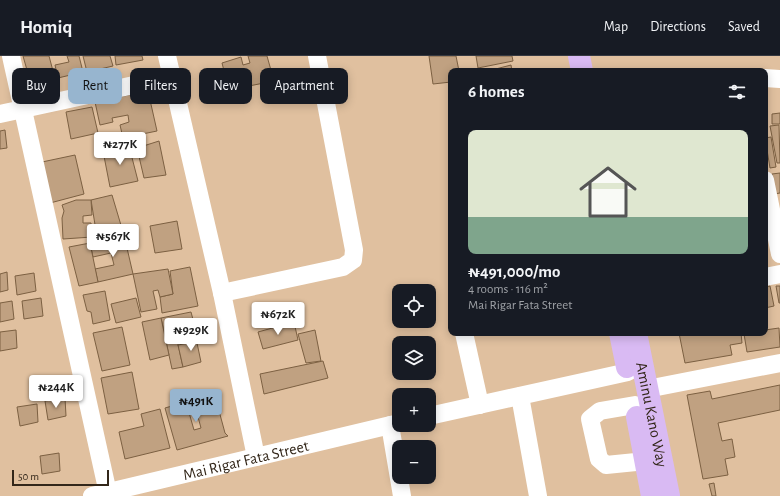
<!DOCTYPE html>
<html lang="en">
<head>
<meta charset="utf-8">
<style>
  body { margin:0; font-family:"Alegreya Sans",sans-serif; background:#20242c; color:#f1f3f6; height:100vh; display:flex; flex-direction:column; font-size:15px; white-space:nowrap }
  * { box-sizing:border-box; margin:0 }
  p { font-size:13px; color:#9ea1a6 }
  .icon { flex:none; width:22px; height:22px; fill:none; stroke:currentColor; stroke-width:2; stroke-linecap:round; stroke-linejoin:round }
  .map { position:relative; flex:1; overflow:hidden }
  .drawer { position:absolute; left:448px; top:12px; width:320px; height:268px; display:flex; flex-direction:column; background:#171b24; border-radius:8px; box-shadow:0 2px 10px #0003 }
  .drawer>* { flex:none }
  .hud { position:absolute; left:12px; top:12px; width:376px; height:36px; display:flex; gap:8px }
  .fabs { position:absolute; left:392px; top:228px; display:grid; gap:8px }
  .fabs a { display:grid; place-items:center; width:44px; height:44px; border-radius:8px; background:#171b24; box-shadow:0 2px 10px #0003; font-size:20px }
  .scale { position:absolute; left:12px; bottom:10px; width:97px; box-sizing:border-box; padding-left:4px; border:2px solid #33271a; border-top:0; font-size:11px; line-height:14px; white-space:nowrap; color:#33271a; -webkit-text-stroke:3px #e0c09f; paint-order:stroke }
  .price { position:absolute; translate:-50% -34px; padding:0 9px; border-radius:4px; background:#fff; color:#222; font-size:13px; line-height:26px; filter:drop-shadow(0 1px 2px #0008) }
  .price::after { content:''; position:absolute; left:50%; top:24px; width:12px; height:9px; margin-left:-6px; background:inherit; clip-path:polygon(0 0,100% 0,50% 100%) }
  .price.current { background:#97b5cf; color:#111 }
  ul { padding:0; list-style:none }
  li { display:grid; align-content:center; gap:8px; height:212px; padding:0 20px }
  li span { display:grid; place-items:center; height:124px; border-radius:8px; color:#555 }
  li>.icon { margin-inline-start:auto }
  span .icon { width:72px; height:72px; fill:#fffc; stroke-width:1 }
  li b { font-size:17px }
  h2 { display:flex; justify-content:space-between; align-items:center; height:48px; padding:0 20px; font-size:17px }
  .chip { padding:0 14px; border-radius:8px; background:#171b24; box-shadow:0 2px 10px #0003; font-size:14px; line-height:36px }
  .chip.current { background:#97b5cf; color:#111 }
  header { display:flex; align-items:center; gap:24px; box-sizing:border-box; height:56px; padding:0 20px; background:#171b24; border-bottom:1px solid #363941 }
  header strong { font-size:19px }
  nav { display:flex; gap:22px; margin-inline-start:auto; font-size:14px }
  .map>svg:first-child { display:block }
  .building { fill:#c0a181; stroke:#7c6042 }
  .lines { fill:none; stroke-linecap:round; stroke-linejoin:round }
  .minor { stroke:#fff; stroke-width:18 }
  .major { stroke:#d9baf3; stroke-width:22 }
  .labels { text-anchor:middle; stroke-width:4; stroke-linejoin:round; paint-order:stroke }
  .street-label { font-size:16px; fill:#33271a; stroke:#e0c09f }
</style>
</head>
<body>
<header>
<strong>Homiq</strong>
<nav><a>Map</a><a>Directions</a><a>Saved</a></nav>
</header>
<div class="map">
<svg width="780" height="440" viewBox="0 0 780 440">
  <rect width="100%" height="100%" fill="#e0c09f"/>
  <g class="building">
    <path d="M23 0H49L53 15 29 21Z"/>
    <path d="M67 0H79L83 16 58 22 55 9 69 6Z"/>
    <path d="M83 0H110L113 10 87 16Z"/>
    <path d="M115 0H142L143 4 116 9Z"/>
    <path d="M248 0H267L274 25 229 34 222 7 241 1 243 9 250 7Z"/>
    <path d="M429 0H456L459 15H451V26L433 28Z"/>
    <path d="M476 0H512L513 5 478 12Z"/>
    <path d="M511 9 512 15H488Z"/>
    <path d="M148 35 157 75 123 82 120 69 129 66 128 59 112 62 113 66 100 69 95 46Z"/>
    <path d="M92 51 98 77 71 83 66 56Z"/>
    <path d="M780 57V68H772V58Z"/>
    <path d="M779 69 780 107H777L770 70Z"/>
    <path d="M5 74 7 92 0 93V75Z"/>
    <path d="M771 81 776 111 770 112 765 82Z"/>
    <path d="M159 85 166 119 144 122 137 92Z"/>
    <path d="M129 90 138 125 110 131 103 95Z"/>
    <path d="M75 99 84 138 50 147 42 106Z"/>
    <path d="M780 117V137L774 138 772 118Z"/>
    <path d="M112 139 123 176 97 181 91 144Z"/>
    <path d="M76 144H91L92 159 83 160V167H91L92 181 63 183 62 162 64 155 62 149Z"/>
    <path d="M177 165 182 193 155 197 150 170Z"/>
    <path d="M124 179 133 218 98 226 95 213 114 209 111 197 93 201 90 187Z"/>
    <path d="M90 187 98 226 79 230 69 191Z"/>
    <path d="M190 211 198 250 162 257 160 241 173 238 170 215Z"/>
    <path d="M168 213 173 238 160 241 158 234 153 235 157 253 141 256 133 218Z"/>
    <path d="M7 216 8 234 0 236V218Z"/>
    <path d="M34 217 36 235 17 239 15 220Z"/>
    <path d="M770 230 774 250 765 252V231Z"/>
    <path d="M776 230H780V247H779Z"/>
    <path d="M105 235 110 264 93 268 91 256 87 255 83 239Z"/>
    <path d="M41 242 43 260 24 263 22 245Z"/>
    <path d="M136 242 141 261 116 267 111 248Z"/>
    <path d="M12 245 14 263 0 266V247Z"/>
    <path d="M191 256 195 271 175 275 183 311 172 313 161 262Z"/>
    <path d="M161 262 169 299 150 304 142 266Z"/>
    <path d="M294 266 298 284 263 293 258 276Z"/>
    <path d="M122 271 130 309 102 315 93 277Z"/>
    <path d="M779 272 780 291 747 296 744 278 765 277V274Z"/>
    <path d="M16 274 17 292 0 295V276Z"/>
    <path d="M315 274 321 305 306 307 298 278Z"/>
    <path d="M679 277H741L742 287 730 289 732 299 685 307Z"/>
    <path d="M202 278 204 286 197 287 201 306 183 311 178 289 194 286 193 280Z"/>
    <path d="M323 305 328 322 264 338 260 318Z"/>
    <path d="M132 316 139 353 108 358 101 322Z"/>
    <path d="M780 329V354L718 367 722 385 732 383 735 401 725 403 728 419 703 423 687 339 710 335 712 343Z"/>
    <path d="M215 340 225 377 228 380 177 394 165 352 186 346 194 374 201 372 194 346Z"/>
    <path d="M65 342 66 360 48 364 45 345Z"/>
    <path d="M37 348 38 366 20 370 17 351Z"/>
    <path d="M160 353 170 392 125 403 119 376 144 370 141 358Z"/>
    <path d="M59 397 60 415 42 418 40 400Z"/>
    <path d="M714 427 716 440H712L709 428Z"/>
  </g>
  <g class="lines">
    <g class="minor">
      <path d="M11 0 108 437"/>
      <path d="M167 0 222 237 256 401"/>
      <path d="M765 22 780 23"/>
      <path d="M0 58 171 21"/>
      <path d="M765 124 780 198"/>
      <path d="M765 221 780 218"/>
      <path d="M222 237 343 211 353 204 354 194 317 0"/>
      <path d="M464 277 480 349"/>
      <path d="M647 333 780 307"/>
      <path d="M520 340 538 440"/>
      <path d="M635 349 600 355 590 363 599 403 606 409 646 405"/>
      <path d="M429 360 628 316"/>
      <path d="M390 369 402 440"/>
      <path id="s1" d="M92 440 399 367"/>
    </g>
    <g class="major">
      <path d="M579 0 582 15"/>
      <path d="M620 277 627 311"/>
      <path id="s2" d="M636 277 669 440"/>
      <path d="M637 361 652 440"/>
    </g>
  </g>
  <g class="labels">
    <g class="street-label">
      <text dy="6" stroke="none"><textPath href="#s2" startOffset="83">Aminu Kano Way</textPath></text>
      <text dy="6" stroke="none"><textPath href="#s1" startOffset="158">Mai Rigar Fata Street</textPath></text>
    </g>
  </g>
</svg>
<div class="fabs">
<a><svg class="icon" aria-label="locate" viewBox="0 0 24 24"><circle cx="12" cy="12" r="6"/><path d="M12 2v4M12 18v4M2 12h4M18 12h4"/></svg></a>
<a><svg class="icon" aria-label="layers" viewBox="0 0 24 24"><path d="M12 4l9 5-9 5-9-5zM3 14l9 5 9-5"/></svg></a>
<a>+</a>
<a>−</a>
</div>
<div class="scale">50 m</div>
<b class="price" style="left:120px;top:110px">₦277K</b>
<b class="price" style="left:113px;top:202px">₦567K</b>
<b class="price" style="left:278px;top:280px">₦672K</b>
<b class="price" style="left:191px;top:296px">₦929K</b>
<b class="price" style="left:56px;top:353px">₦244K</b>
<b class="price current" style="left:196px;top:367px">₦491K</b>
<div class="hud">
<a class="chip">Buy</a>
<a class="chip current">Rent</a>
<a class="chip">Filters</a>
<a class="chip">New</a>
<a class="chip">Apartment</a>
</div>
<section class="drawer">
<h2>6 homes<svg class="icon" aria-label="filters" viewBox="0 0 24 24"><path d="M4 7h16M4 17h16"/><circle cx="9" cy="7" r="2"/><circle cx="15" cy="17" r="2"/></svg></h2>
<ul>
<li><span style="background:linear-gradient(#dfe7d0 70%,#7fa58c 0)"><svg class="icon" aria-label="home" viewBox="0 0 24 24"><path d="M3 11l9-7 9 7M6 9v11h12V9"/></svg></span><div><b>₦491,000/mo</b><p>4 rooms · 116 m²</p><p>Mai Rigar Fata Street</p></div></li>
</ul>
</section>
</div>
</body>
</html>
